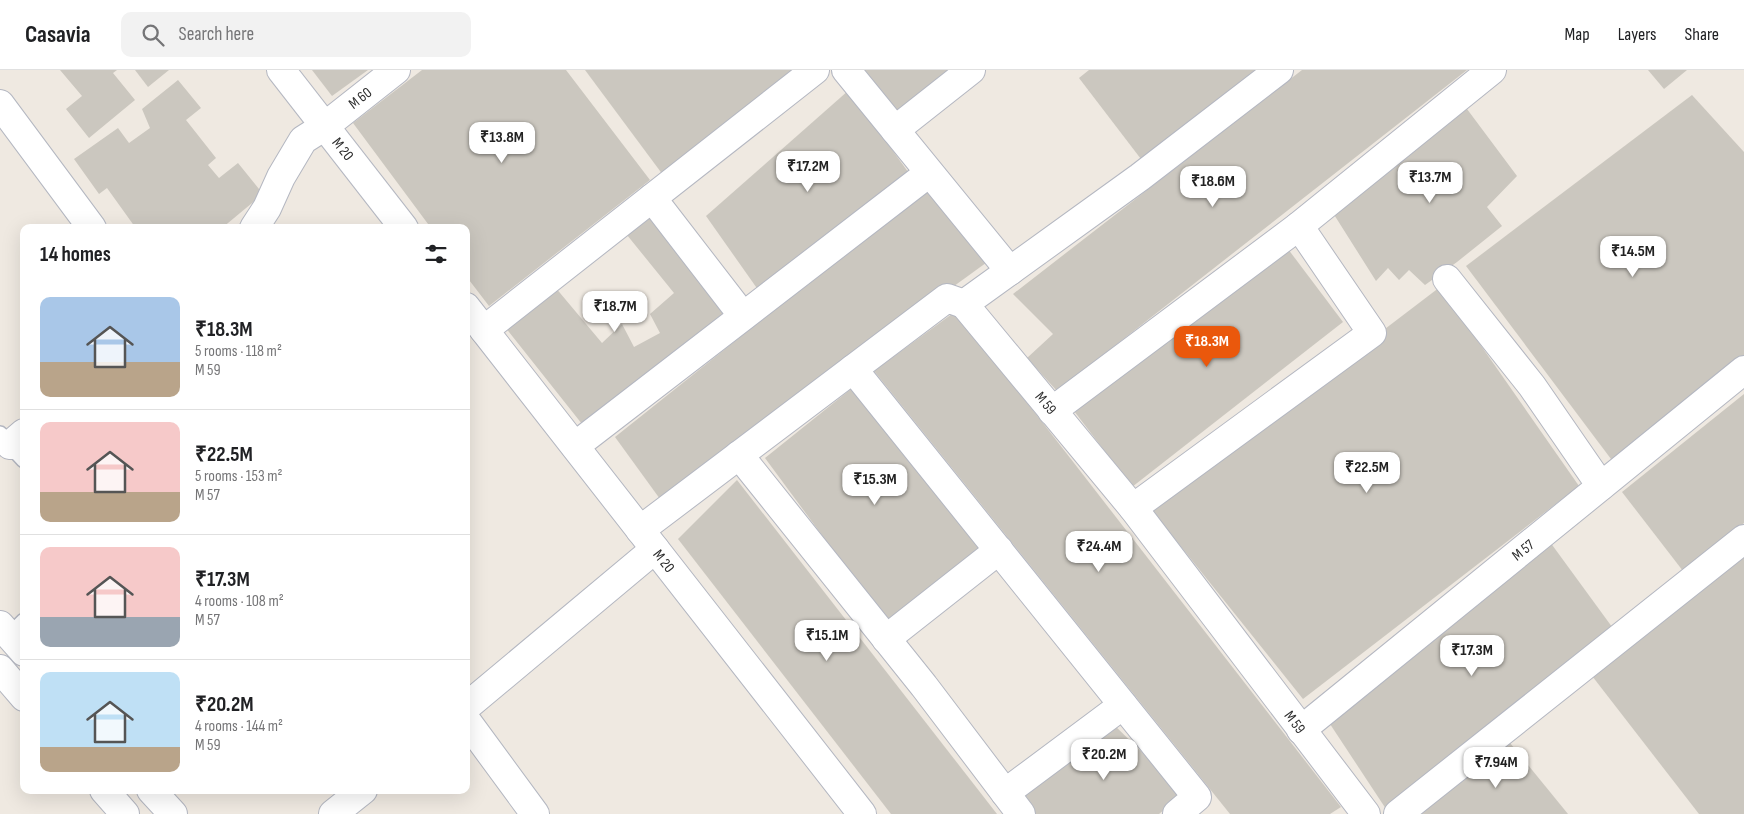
<!DOCTYPE html>
<html lang="en">
<head>
<meta charset="utf-8">
<style>
  body { margin:0; font-family:"Sofia Sans Condensed",sans-serif; background:#f2f2f2; color:#202124; height:100vh; display:flex; flex-direction:column; font-size:19px; white-space:nowrap }
  * { box-sizing:border-box; margin:0 }
  p { font-size:16px; color:#757577 }
  .icon { flex:none; width:28px; height:28px; fill:none; stroke:currentColor; stroke-width:2; stroke-linecap:round; stroke-linejoin:round }
  .map { position:relative; flex:1; overflow:hidden }
  .drawer { position:absolute; left:20px; top:154px; width:450px; height:570px; display:flex; flex-direction:column; background:#fff; border-radius:10px; box-shadow:0 5px 20px #0002 }
  .drawer>* { flex:none }
  .price { position:absolute; translate:-50% -42px; padding:0 11px; border-radius:10px; background:#fff; color:#222; font-size:16px; line-height:32px; filter:drop-shadow(0 1px 2px #0008) }
  .price::after { content:''; position:absolute; left:50%; top:30px; width:15px; height:11px; margin-left:-8px; background:inherit; clip-path:polygon(0 0,100% 0,50% 100%) }
  .price.current { background:#ea580c; color:#fff }
  ul { padding:0; list-style:none }
  li { display:flex; align-items:center; gap:15px; height:125px; padding:0 20px }
  li+li { border-top:1px solid #e0e0e0 }
  li span { display:grid; place-items:center; flex:none; width:140px; height:100px; border-radius:10px; color:#555 }
  li>.icon { margin-inline-start:auto }
  span .icon { width:60px; height:60px; fill:#fffc; stroke-width:1 }
  li b { font-size:21px }
  h2 { display:flex; justify-content:space-between; align-items:center; height:60px; padding:0 20px; font-size:21px }
  header { display:flex; align-items:center; gap:30px; box-sizing:border-box; height:70px; padding:0 25px; background:#fff; border-bottom:1px solid #e0e0e0 }
  header strong { font-size:24px }
  nav { display:flex; gap:28px; margin-inline-start:auto; font-size:18px }
  .search { width:350px; height:45px; background:#f2f2f2; display:flex; align-items:center; gap:12px; box-sizing:border-box; padding:0 18px; border-radius:10px; color:#757577; font-size:19px }
  .map>svg:first-child { display:block }
  .building { fill:#cbc7bf }
  .lines { fill:none; stroke-linecap:round; stroke-linejoin:round }
  .service-casing { stroke:#b4b7c1; stroke-width:18 }
  .minor-casing { stroke:#b4b7c1; stroke-width:30 }
  .tertiary-casing { stroke:#b4b7c1; stroke-width:30 }
  .secondary-casing { stroke:#b4b7c1; stroke-width:30 }
  .service { stroke:#fff; stroke-width:15 }
  .minor { stroke:#fff; stroke-width:28 }
  .tertiary { stroke:#fff; stroke-width:28 }
  .secondary { stroke:#fff; stroke-width:28 }
  .labels { text-anchor:middle; stroke-width:4.5; stroke-linejoin:round; paint-order:stroke }
  .street-label { font-size:15px; fill:#2e2e2e; stroke:#fff }
</style>
</head>
<body>
<header>
<strong>Casavia</strong>
<div class="search"><svg class="icon" aria-label="search" viewBox="0 0 24 24"><circle cx="10" cy="10" r="6"/><path d="M15 15l6 6"/></svg>Search here</div>
<nav><a>Map</a><a>Layers</a><a>Share</a></nav>
</header>
<div class="map">
<svg width="1744" height="744" viewBox="0 0 1744 744">
  <rect width="100%" height="100%" fill="#efe9e1"/>
  <g class="building">
    <path d="M60 0H117L113 3 135 30 89 68 66 39 82 26Z"/>
    <path d="M135 0H169L148 17Z"/>
    <path d="M312 0H368L332 26Z"/>
    <path d="M422 0H566L650 110 489 236 466 206V158H431L353 53Z"/>
    <path d="M585 0H792L663 105Z"/>
    <path d="M857 0H960L898 50Z"/>
    <path d="M1089 0H1262L1144 93 1079 8Z"/>
    <path d="M1302 0H1467L1057 321 1027 288 1053 264 1013 224Z"/>
    <path d="M1648 0H1687L1664 19Z"/>
    <path d="M178 10 201 38 186 50 216 88 208 95 219 108 238 93 263 124 222 158H153L158 154 135 157 107 118 99 124 74 89 118 58 129 73 150 58 142 39Z"/>
    <path d="M849 20 911 106 761 224 706 146Z"/>
    <path d="M1692 25 1744 82V285L1614 393 1466 196Z"/>
    <path d="M1467 39 1517 106 1487 137 1502 156 1457 192 1425 215 1409 200 1399 210 1388 198 1376 211 1333 143Z"/>
    <path d="M927 118 990 190 660 429 615 367Z"/>
    <path d="M653 146 726 247 582 354 505 257 555 217 602 273 622 254 634 277 660 263 650 244 674 223 627 165Z"/>
    <path d="M1288 179 1343 252 1132 417 1071 337Z"/>
    <path d="M1440 217 1579 416 1303 629 1150 438Z"/>
    <path d="M956 241 1341 737 1330 744H1230L874 301Z"/>
    <path d="M856 315 987 480 889 556 765 388Z"/>
    <path d="M1744 324V453L1683 501 1622 422Z"/>
    <path d="M737 410 997 744H891L678 469Z"/>
    <path d="M1550 472 1615 561 1388 742 1330 654Z"/>
    <path d="M1744 478V744H1699L1589 602Z"/>
    <path d="M1112 653 1184 723 1159 744H1036L1021 723Z"/>
    <path d="M1506 668 1568 744H1414Z"/>
  </g>
  <g class="lines">
    <defs>
      <g id="service">
        <path d="M0 364 24 390"/>
        <path d="M9 566 24 551"/>
      </g>
      <g id="minor">
        <path d="M846 0 1010 201"/>
        <path d="M1279 0 1140 107 964 234 1133 438 1366 744"/>
        <path d="M0 34 92 158"/>
        <path d="M895 60 971 0"/>
        <path d="M652 128 743 246"/>
        <path d="M254 158 267 138 281 107 303 70 325 56 396 0"/>
        <path d="M1447 209 1532 316 1601 416"/>
        <path d="M484 260 815 0"/>
        <path d="M853 299 1197 727 1177 744"/>
        <path d="M1052 341 1299 156"/>
        <path d="M10 375 24 363"/>
        <path d="M575 376 929 103"/>
        <path d="M739 385 924 616 1021 744"/>
        <path d="M1133 438 1372 263 1299 156 1492 0"/>
        <path d="M640 460 947 228 964 234"/>
        <path d="M886 569 999 480"/>
        <path d="M466 637 655 479"/>
        <path d="M466 650 535 744"/>
        <path d="M1301 660 1744 300"/>
        <path d="M1005 723 1123 635"/>
        <path d="M333 744 363 720"/>
        <path d="M1398 744 1744 469"/>
      </g>
      <g id="tertiary">
        <path d="M281 0 404 158"/>
        <path d="M466 237 862 744"/>
      </g>
      <g id="secondary">
        <path d="M0 555 24 582"/>
        <path d="M0 599 24 627"/>
        <path d="M104 720 125 744"/>
        <path d="M151 720 173 744"/>
      </g>
    </defs>
    <use href="#service" class="service-casing"/>
    <use href="#minor" class="minor-casing"/>
    <use href="#tertiary" class="tertiary-casing"/>
    <use href="#secondary" class="secondary-casing"/>
    <use href="#service" class="service"/>
    <use href="#minor" class="minor"/>
    <use href="#tertiary" class="tertiary"/>
    <use href="#secondary" class="secondary"/>
  </g>
  <g class="labels">
    <g class="street-label">
      <text transform="translate(360 28) rotate(-38)" y="5">M 60</text>
      <text transform="translate(343 79) rotate(52)" y="5">M 20</text>
      <text transform="translate(1046 333) rotate(50)" y="5">M 59</text>
      <text transform="translate(1523 480) rotate(-39)" y="5">M 57</text>
      <text transform="translate(664 491) rotate(52)" y="5">M 20</text>
      <text transform="translate(1295 652) rotate(53)" y="5">M 59</text>
    </g>
  </g>
</svg>
<b class="price" style="left:502px;top:94px">₹13.8M</b>
<b class="price" style="left:808px;top:123px">₹17.2M</b>
<b class="price" style="left:1430px;top:134px">₹13.7M</b>
<b class="price" style="left:1213px;top:138px">₹18.6M</b>
<b class="price" style="left:1633px;top:208px">₹14.5M</b>
<b class="price" style="left:615px;top:263px">₹18.7M</b>
<b class="price current" style="left:1207px;top:298px">₹18.3M</b>
<b class="price" style="left:1367px;top:424px">₹22.5M</b>
<b class="price" style="left:875px;top:436px">₹15.3M</b>
<b class="price" style="left:1099px;top:503px">₹24.4M</b>
<b class="price" style="left:827px;top:592px">₹15.1M</b>
<b class="price" style="left:1472px;top:607px">₹17.3M</b>
<b class="price" style="left:1104px;top:711px">₹20.2M</b>
<b class="price" style="left:1496px;top:719px">₹7.94M</b>
<section class="drawer">
<h2>14 homes<svg class="icon" aria-label="filters" viewBox="0 0 24 24"><path d="M4 7h16M4 17h16"/><circle cx="9" cy="7" r="2"/><circle cx="15" cy="17" r="2"/></svg></h2>
<ul>
<li><span style="background:linear-gradient(#a9c7e8 65%,#b9a48a 0)"><svg class="icon" aria-label="home" viewBox="0 0 24 24"><path d="M3 11l9-7 9 7M6 9v11h12V9"/></svg></span><div><b>₹18.3M</b><p>5 rooms · 118 m²</p><p>M 59</p></div></li>
<li><span style="background:linear-gradient(#f6c9c9 70%,#b9a48a 0)"><svg class="icon" aria-label="home" viewBox="0 0 24 24"><path d="M3 11l9-7 9 7M6 9v11h12V9"/></svg></span><div><b>₹22.5M</b><p>5 rooms · 153 m²</p><p>M 57</p></div></li>
<li><span style="background:linear-gradient(#f6c9c9 70%,#9aa5b1 0)"><svg class="icon" aria-label="home" viewBox="0 0 24 24"><path d="M3 11l9-7 9 7M6 9v11h12V9"/></svg></span><div><b>₹17.3M</b><p>4 rooms · 108 m²</p><p>M 57</p></div></li>
<li><span style="background:linear-gradient(#bfe0f5 75%,#b9a48a 0)"><svg class="icon" aria-label="home" viewBox="0 0 24 24"><path d="M3 11l9-7 9 7M6 9v11h12V9"/></svg></span><div><b>₹20.2M</b><p>4 rooms · 144 m²</p><p>M 59</p></div></li>
</ul>
</section>
</div>
</body>
</html>
